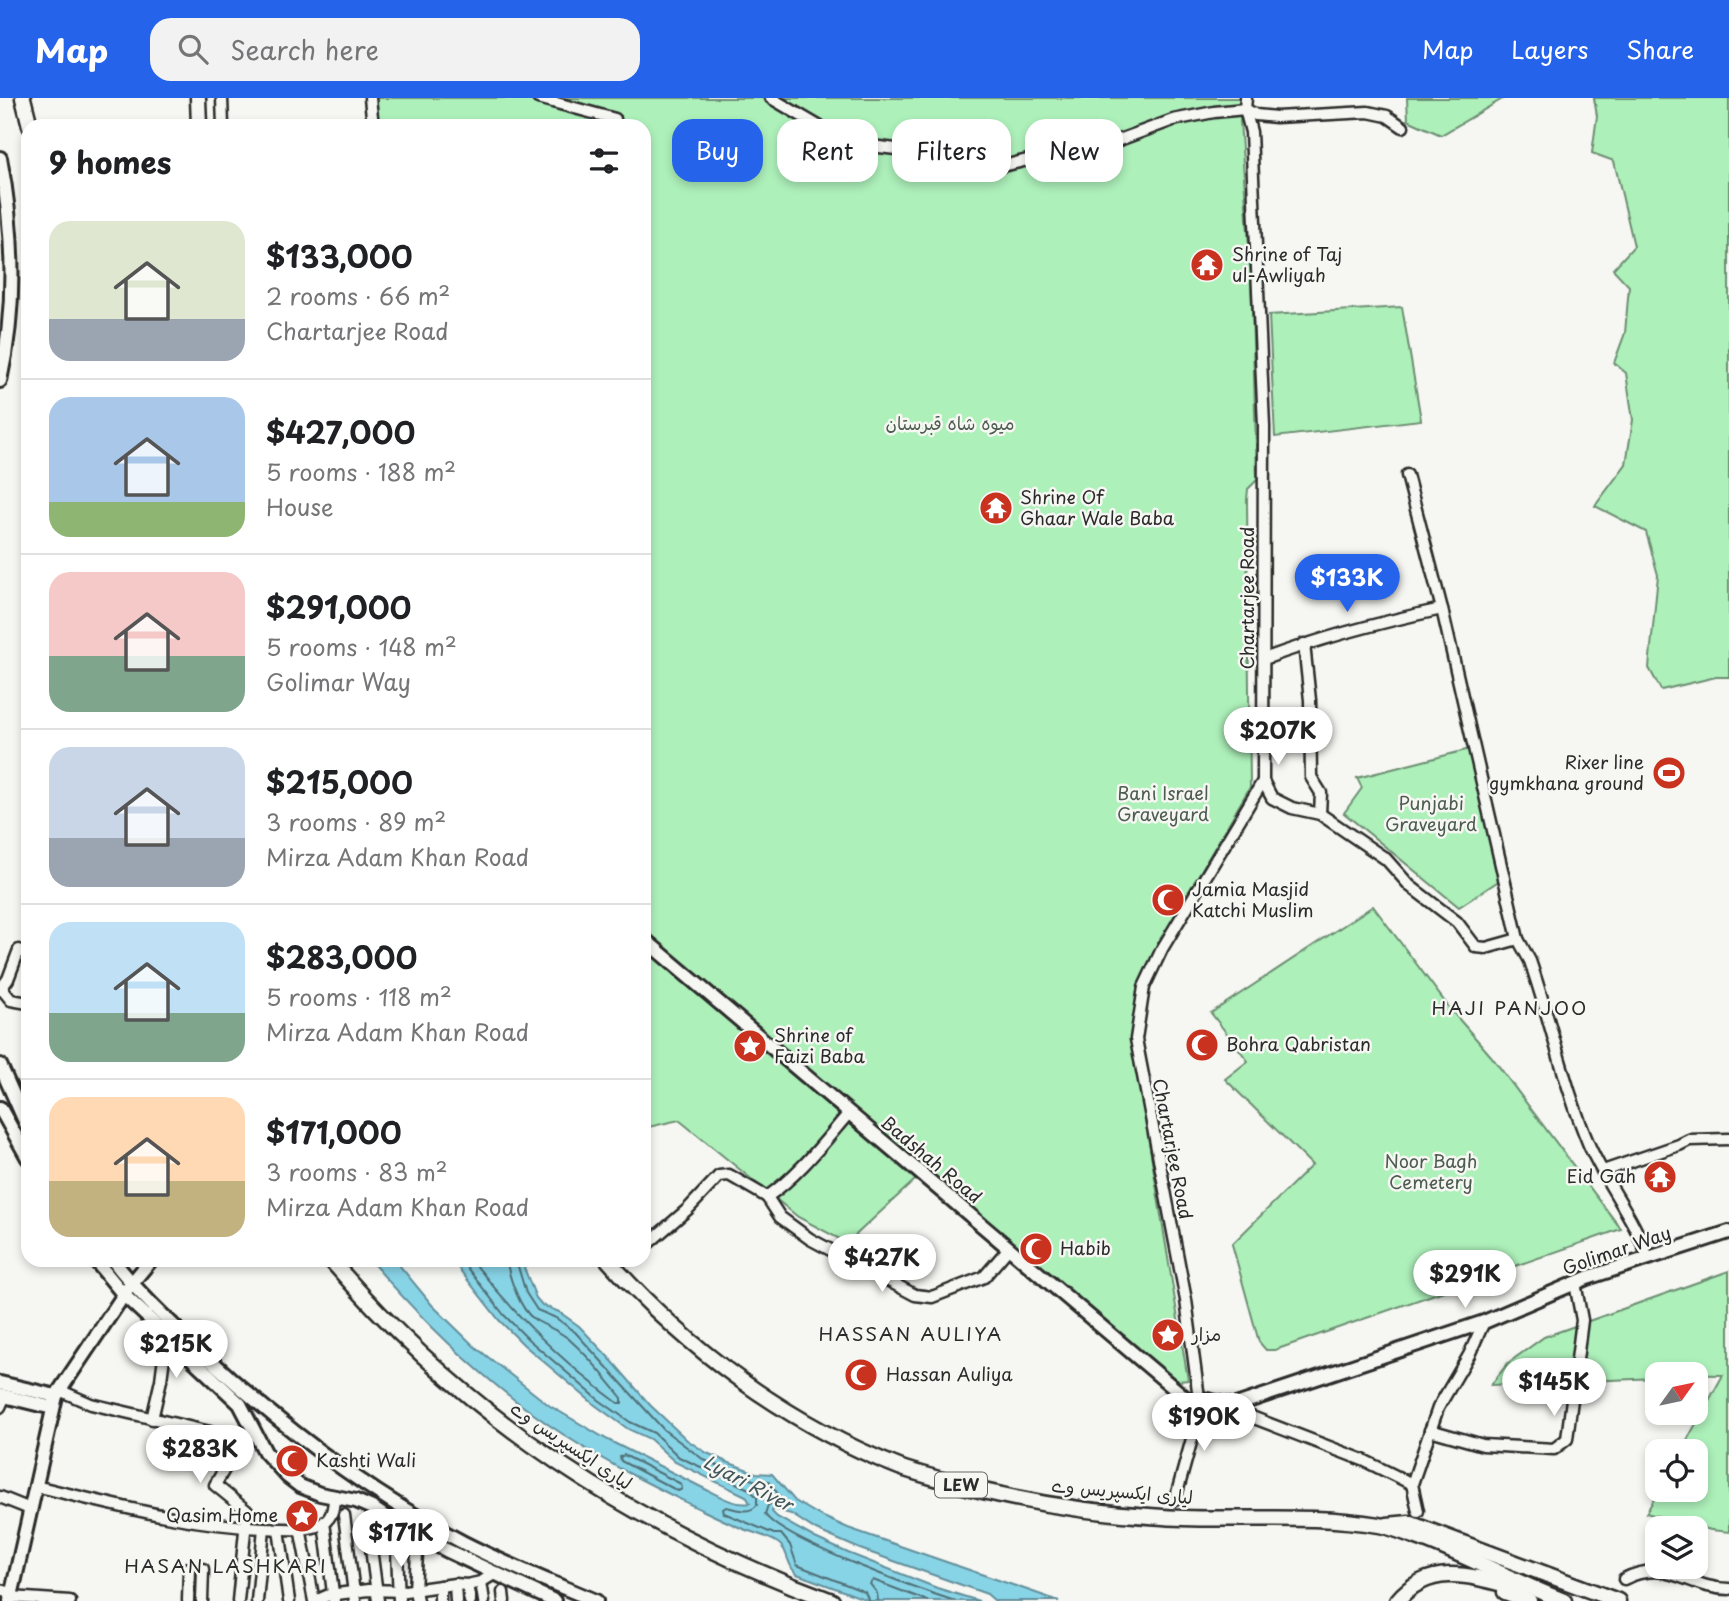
<!DOCTYPE html>
<html lang="en">
<head>
<meta charset="utf-8">
<style>
  body { margin:0; font-family:"Playpen Sans","Playpen Sans Arabic",sans-serif; background:#f2f2f2; color:#202124; height:100vh; display:flex; flex-direction:column; font-size:26px; white-space:nowrap }
  * { box-sizing:border-box; margin:0 }
  p { font-size:23px; color:#757577 }
  .icon { flex:none; width:38px; height:38px; fill:none; stroke:currentColor; stroke-width:2; stroke-linecap:round; stroke-linejoin:round }
  .map { position:relative; flex:1; overflow:hidden }
  .panel { position:absolute; left:21px; top:21px; width:630px; height:1148px; display:flex; flex-direction:column; background:#fff; border-radius:21px; box-shadow:0 4px 10px #0003 }
  .panel>* { flex:none }
  .top-card { position:absolute; left:672px; top:21px; width:665px; height:63px; display:flex; gap:14px }
  .needle { width:46px; rotate:57deg }
  .fabs { position:absolute; left:1645px; top:1264px; display:grid; gap:14px }
  .fabs a { display:grid; place-items:center; width:63px; height:63px; border-radius:14px; background:#fff; box-shadow:0 4px 10px #0003; font-size:35px }
  .price { position:absolute; translate:-50% -60px; padding:0 16px; border-radius:24px; background:#fff; color:#222; font-size:23px; line-height:46px; filter:drop-shadow(0 2px 4px #0008) }
  .price::after { content:''; position:absolute; left:50%; top:42px; width:21px; height:16px; margin-left:-10px; background:inherit; clip-path:polygon(0 0,100% 0,50% 100%) }
  .price.on { background:#2563eb; color:#fff }
  ul { padding:0; list-style:none }
  li { display:flex; align-items:center; gap:21px; height:175px; padding:0 28px }
  li+li { border-top:2px solid #e0e0e0 }
  li span { display:grid; place-items:center; flex:none; width:196px; height:140px; border-radius:21px; color:#555 }
  li>.icon { margin-inline-start:auto }
  span .icon { width:84px; height:84px; fill:#fffc; stroke-width:1 }
  li b { font-size:30px }
  h2 { display:flex; justify-content:space-between; align-items:center; height:84px; padding:0 28px; font-size:30px }
  .chip { padding:0 24px; border-radius:21px; background:#fff; box-shadow:0 4px 10px #0003; font-size:24px; line-height:63px }
  .chip.on { background:#2563eb; color:#fff }
  header { display:flex; align-items:center; gap:42px; box-sizing:border-box; height:98px; padding:0 35px; background:#2563eb; color:#fff }
  header strong { font-size:33px }
  nav { display:flex; gap:38px; margin-inline-start:auto; font-size:24px }
  .search { width:490px; height:63px; background:#f2f2f2; display:flex; align-items:center; gap:18px; box-sizing:border-box; padding:0 24px; border-radius:21px; color:#757577; font-size:26px }
  .map>svg:first-child { display:block }
  .green { fill:#adf0ba; stroke:#6c8e72; stroke-width:2 }
  .water { fill:#88d4e7; stroke:#63909c; stroke-width:2 }
  .lines { fill:none; stroke-linecap:round; stroke-linejoin:round }
  .shore { stroke:#506f76; stroke-width:2 }
  .minor-casing { stroke:#2b2b2b; stroke-width:15 }
  .major-casing { stroke:#2b2b2b; stroke-width:18 }
  .highway-casing { stroke:#2b2b2b; stroke-width:19 }
  .minor { stroke:#f6f6f2; stroke-width:10 }
  .major { stroke:#f6f6f2; stroke-width:12 }
  .highway { stroke:#f6f6f2; stroke-width:14 }
  .labels { text-anchor:middle; stroke-width:5; stroke-linejoin:round; paint-order:stroke }
  .shield { fill:#f6f6f2; stroke:#686867; stroke-width:2 }
  .shield-label { font-size:16px; font-weight:bold; fill:#2b2b2b }
  .poi-label { font-size:18px; fill:#2b2b2b; stroke:#f6f6f2; text-anchor:start }
  .park-label { font-size:18px; fill:#4c5c4f; stroke:#f6f6f2 }
  .street-label { font-size:18px; fill:#2b2b2b; stroke:#f6f6f2 }
  .neighbourhood-label { font-size:19px; letter-spacing:2px; fill:#2b2b2b; stroke:#f6f6f2 }
  .water-label { font-size:19px; font-style:italic; fill:#42555a; stroke:#f6f6f2 }
</style>
</head>
<body>
<header>
<strong>Map</strong>
<div class="search"><svg class="icon" aria-label="search" viewBox="0 0 24 24"><circle cx="10" cy="10" r="6"/><path d="M15 15l6 6"/></svg>Search here</div>
<nav><a>Map</a><a>Layers</a><a>Share</a></nav>
</header>
<div class="map">
<svg width="1729" height="1503" viewBox="0 0 1729 1503">
  <rect width="100%" height="100%" fill="#f6f6f2"/>
  <filter id="ink" filterUnits="userSpaceOnUse"><feTurbulence type="fractalNoise" baseFrequency=".0143" numOctaves="2"/><feDisplacementMap in="SourceGraphic" scale="14" xChannelSelector="R" yChannelSelector="G"/><feConvolveMatrix kernelMatrix="1 2 1 2 8 2 1 2 1" color-interpolation-filters="sRGB"/></filter>
  <g filter="url(#ink)">
    <g class="green">
      <path d="M372 0H1243L1240 23 1251 176 1257 382 1248 391 1247 402 1250 689 1156 850 1142 887 1132 940 1188 1282 1178 1283 916 1081 847 1145 798 1119 679 1022 644 1030V28H376Z"/>
      <path d="M1407 0H1504L1441 37 1408 22Z"/>
      <path d="M1594 0H1729V579H1716L1661 592 1649 570 1658 477 1646 434 1595 408 1626 366 1633 322 1626 275 1614 265 1625 235 1629 188 1613 171 1634 148 1614 63 1592 55 1597 18Z"/>
      <path d="M1402 209 1421 322 1275 339 1269 217Z"/>
      <path d="M1474 650 1503 780 1459 809 1344 715 1362 690 1357 680Z"/>
      <path d="M1373 808 1451 912 1491 958 1621 1131 1275 1252H1266L1259 1244 1232 1146 1312 1067 1225 981 1248 963 1211 915Z"/>
      <path d="M1729 1173V1434L1711 1432 1646 1415 1660 1391H1696V1353H1681L1723 1277 1657 1276V1280L1491 1287 1508 1265 1544 1239Z"/>
    </g>
    <path class="water" d="M370 1162H395L432 1207 474 1248 550 1308 608 1342 705 1391C719 1398 735 1408 750 1405L746 1398 675 1364 650 1341 628 1331 595 1307 524 1247 499 1222 452 1162H521L536 1200 542 1207 559 1214 579 1228 613 1264 650 1307 687 1342 707 1355 727 1364 756 1375 772 1376 795 1403 819 1417 848 1430 1059 1503H995L987 1496 860 1451 816 1432 791 1416 773 1411 772 1414 777 1419 815 1440 848 1455 937 1490 979 1503H870L797 1476C786 1468 789 1452 778 1445 766 1437 748 1434 734 1427 701 1412 669 1396 638 1380 528 1323 450 1255 370 1162Z"/>
    <g class="lines">
      <g class="shore">
        <path d="M461 1162 504 1217 529 1242 599 1302 630 1324 654 1335 679 1359 749 1391 757 1399V1407C749 1417 737 1411 726 1409L723 1411 724 1415 774 1436H781L790 1447 797 1467 865 1494 869 1503"/>
        <path d="M472 1162C515 1218 561 1263 618 1305H622V1300C606 1280 590 1260 571 1243 560 1232 546 1229 534 1221 520 1212 508 1177 507 1162"/>
        <path d="M516 1162 526 1195 537 1212 556 1220 575 1234 664 1332 704 1362 753 1382 769 1383 782 1402 768 1407 765 1416C779 1441 921 1492 955 1503"/>
        <path d="M624 1357 681 1386 682 1391 678 1393 621 1363 620 1359Z"/>
        <path d="M878 1503 877 1495 870 1486 873 1482 928 1503"/>
      </g>
      <defs>
        <g id="minor">
          <path d="M222 0 223 28"/>
          <path d="M370 0 373 28"/>
          <path d="M538 0 615 21"/>
          <path d="M771 0 839 40 863 47 904 52 973 69 1007 67 1070 52 1103 48 1173 22 1214 14 1245 11 1256 17 1276 19 1368 14 1387 18 1403 29"/>
          <path d="M1407 377 1442 511 1518 841 1530 863C1551 924 1564 988 1589 1047 1606 1086 1634 1119 1648 1160"/>
          <path d="M1304 546 1310 602 1311 679 1321 695 1320 716"/>
          <path d="M1264 561C1323 539 1381 524 1442 511"/>
          <path d="M1263 683 1272 700 1292 710 1320 716 1386 761 1410 788 1457 824 1476 849 1486 850 1518 841"/>
          <path d="M2 891 11 902 28 905"/>
          <path d="M0 892 8 881 19 852"/>
          <path d="M1603 1073 1679 1047 1689 1042 1729 1041"/>
          <path d="M767 1099 780 1119 810 1141 915 1197 932 1199 984 1179 1009 1150"/>
          <path d="M644 1149 688 1111 719 1078 729 1077 767 1099C799 1077 824 1044 849 1015"/>
          <path d="M59 1292 91 1306 210 1334 239 1346"/>
          <path d="M1199 1300 1186 1202 1136 941 1144 889 1162 851 1263 683 1264 328 1251 34 1245 11 1246 0"/>
          <path d="M1233 1308 1249 1318 1363 1362 1412 1386"/>
          <path d="M0 1309 5 1298"/>
          <path d="M152 1321 161 1282 167 1236"/>
          <path d="M1430 1332 1483 1347 1554 1351 1567 1341 1582 1222 1575 1185"/>
          <path d="M35 1388C111 1406 186 1427 264 1430 281 1431 301 1433 317 1428 332 1423 334 1411 334 1398"/>
          <path d="M0 1399 30 1411"/>
          <path d="M1175 1402 1203 1301"/>
          <path d="M1418 1413 1412 1386 1438 1310 1469 1257 1484 1224"/>
          <path d="M344 1417 355 1503"/>
          <path d="M324 1424 334 1503"/>
          <path d="M396 1426 399 1503"/>
          <path d="M368 1428 378 1503"/>
          <path d="M300 1430 314 1503"/>
          <path d="M279 1431 289 1503"/>
          <path d="M1624 1481C1668 1459 1688 1491 1729 1491"/>
          <path d="M481 1484 484 1503"/>
          <path d="M455 1486 456 1503"/>
          <path d="M467 1487 470 1503"/>
          <path d="M440 1488V1503"/>
          <path d="M0 1492 12 1495"/>
          <path d="M503 1494 504 1503"/>
          <path d="M11 1499 70 1503"/>
          <path d="M188 1503 189 1470"/>
          <path d="M202 1503 203 1471"/>
          <path d="M238 1503 247 1413 215 1387 239 1346 253 1331"/>
          <path d="M257 1503 264 1430"/>
          <path d="M315 1503 329 1497 368 1492 405 1493 455 1486 467 1487 481 1484 494 1476"/>
          <path d="M417 1503 415 1492 418 1437"/>
        </g>
        <g id="major">
          <path d="M0 60C14 133 16 211 0 283"/>
          <path d="M644 841 1188 1302 1199 1300 1233 1308 1484 1224 1587 1180 1729 1134"/>
          <path d="M0 967 28 1030"/>
          <path d="M0 1010 28 1060"/>
          <path d="M95 1162 124 1197 240 1306 265 1354 287 1378 300 1388 320 1396 356 1403 372 1410 396 1426 446 1452 554 1503"/>
          <path d="M113 1162C140 1198 173 1227 206 1258 283 1330 370 1396 464 1445 507 1467 552 1485 596 1503"/>
          <path d="M0 1285 56 1298"/>
          <path d="M0 1297 53 1310"/>
          <path d="M10 1503 56 1298 131 1186 151 1162"/>
        </g>
        <g id="highway">
          <path d="M23 0 30 28"/>
          <path d="M198 0 199 28"/>
          <path d="M331 1162C468 1322 635 1430 832 1503"/>
          <path d="M608 1162C686 1251 789 1326 899 1369 915 1375 933 1379 949 1384 1020 1404 1089 1415 1163 1419 1235 1424 1307 1415 1379 1427 1391 1429 1403 1434 1414 1438 1466 1456 1513 1484 1564 1503"/>
          <path d="M1387 1427 1409 1425 1618 1503"/>
          <path d="M1505 1494 1529 1503"/>
          <path d="M1397 1503C1432 1461 1478 1480 1522 1491"/>
        </g>
      </defs>
      <use href="#minor" class="minor-casing"/>
      <use href="#major" class="major-casing"/>
      <use href="#highway" class="highway-casing"/>
      <use href="#minor" class="minor"/>
      <use href="#major" class="major"/>
      <use href="#highway" class="highway"/>
    </g>
  </g>
  <defs>
    <symbol id="temple-disc" viewBox="-11 -11 22 22"><circle r="9.5" fill="#c8321e" stroke="#f6f6f2"/><path d="M0-6L5-2H3V0L6.5 2.5H4V6H1.5V3h-3V6H-4V2.5H-6.5L-3 0V-2H-5Z" fill="#fff"/></symbol>
    <symbol id="stadium-disc" viewBox="-11 -11 22 22"><circle r="9.5" fill="#c8321e" stroke="#f6f6f2"/><path d="M0-5a6.5 5 0 1 0 0 10a6.5 5 0 1 0 0-10ZM-3.5-1.8h7v3.6h-7Z" fill="#fff"/></symbol>
    <symbol id="mosque-disc" viewBox="-11 -11 22 22"><circle r="9.5" fill="#c8321e" stroke="#f6f6f2"/><path d="M3.5-4.9A6 6 0 1 0 3.5 4.9A5 5 0 1 1 3.5-4.9Z" fill="#fff"/></symbol>
    <symbol id="sight-disc" viewBox="-11 -11 22 22"><circle r="9.5" fill="#c8321e" stroke="#f6f6f2"/><path d="M0-6L1.8-2.2L6-1.7L2.9 1.2L3.7 5.4L0 3.3L-3.7 5.4L-2.9 1.2L-6-1.7L-1.8-2.2Z" fill="#fff"/></symbol>
  </defs>
  <g fill-rule="evenodd">
    <use href="#temple-disc" x="1188" y="148" width="38" height="38"/>
    <use href="#temple-disc" x="977" y="391" width="38" height="38"/>
    <use href="#stadium-disc" x="1650" y="656" width="38" height="38"/>
    <use href="#mosque-disc" x="1149" y="783" width="38" height="38"/>
    <use href="#mosque-disc" x="1183" y="928" width="38" height="38"/>
    <use href="#sight-disc" x="731" y="929" width="38" height="38"/>
    <use href="#temple-disc" x="1641" y="1060" width="38" height="38"/>
    <use href="#mosque-disc" x="1017" y="1132" width="38" height="38"/>
    <use href="#sight-disc" x="1149" y="1218" width="38" height="38"/>
    <use href="#mosque-disc" x="842" y="1258" width="38" height="38"/>
    <use href="#mosque-disc" x="273" y="1344" width="38" height="38"/>
    <use href="#sight-disc" x="283" y="1399" width="38" height="38"/>
  </g>
  <g class="labels">
    <rect class="shield" x="935" y="1374.5" width="52" height="25" rx="5"/>
    <g class="shield-label">
      <text x="961" y="1393">LEW</text>
    </g>
    <g class="poi-label">
      <text x="1232" y="163">Shrine of Taj<tspan x="1232" dy="21">ul-Awliyah</tspan></text>
      <text x="1020" y="406">Shrine Of<tspan x="1020" dy="21">Ghaar Wale Baba</tspan></text>
      <text x="1644" y="671" text-anchor="end">Rixer line<tspan x="1644" dy="21">gymkhana ground</tspan></text>
      <text x="1192" y="798">Jamia Masjid<tspan x="1192" dy="21">Katchi Muslim</tspan></text>
      <text x="774" y="944">Shrine of<tspan x="774" dy="21">Faizi Baba</tspan></text>
      <text x="1226" y="953">Bohra Qabristan</text>
      <text x="1636" y="1085" text-anchor="end">Eid Gah</text>
      <text x="1060" y="1157">Habib</text>
      <text x="1192" y="1243">مزار</text>
      <text x="886" y="1283">Hassan Auliya</text>
      <text x="316" y="1369">Kashti Wali</text>
      <text x="278" y="1424" text-anchor="end">Qasim Home</text>
    </g>
    <g class="park-label">
      <text x="950" y="332">میوہ شاہ قبرستان</text>
      <text x="1163" y="702">Bani Israel<tspan x="1163" dy="21">Graveyard</tspan></text>
      <text x="1431" y="712">Punjabi<tspan x="1431" dy="21">Graveyard</tspan></text>
      <text x="1431" y="1070">Noor Bagh<tspan x="1431" dy="21">Cemetery</tspan></text>
    </g>
    <g class="street-label">
      <text transform="translate(1248 500) rotate(-90)" y="6">Chartarjee Road</text>
      <text transform="translate(1172 1051) rotate(79)" y="6">Chartarjee Road</text>
      <text transform="translate(931 1062) rotate(40)" y="6">Badshah Road</text>
      <text transform="translate(1617 1153) rotate(-19)" y="6">Golimar Way</text>
      <text transform="translate(571 1348) rotate(34)" y="6">لیاری ایکسپریس وے</text>
      <text transform="translate(1122 1394) rotate(5)" y="6">لیاری ایکسپریس وے</text>
    </g>
    <g class="neighbourhood-label">
      <text x="1510" y="917">HAJI PANJOO</text>
      <text x="911" y="1243">HASSAN AULIYA</text>
      <text x="226" y="1475">HASAN LASHKARI</text>
    </g>
    <g class="water-label">
      <text transform="translate(748 1385) rotate(28)" y="7">Lyari River</text>
    </g>
  </g>
</svg>
<div class="fabs">
<a><svg class="needle" viewBox="-14 -14 28 28"><path d="M0-13l5 13h-10z" fill="#e53935"/><path d="M0 13l5-13h-10z" fill="#757577"/></svg></a>
<a><svg class="icon" aria-label="locate" viewBox="0 0 24 24"><circle cx="12" cy="12" r="6"/><path d="M12 2v4M12 18v4M2 12h4M18 12h4"/></svg></a>
<a><svg class="icon" aria-label="layers" viewBox="0 0 24 24"><path d="M12 4l9 5-9 5-9-5zM3 14l9 5 9-5"/></svg></a>
</div>
<b class="price on" style="left:1347px;top:516px">$133K</b>
<b class="price" style="left:1278px;top:669px">$207K</b>
<b class="price" style="left:882px;top:1196px">$427K</b>
<b class="price" style="left:1465px;top:1212px">$291K</b>
<b class="price" style="left:176px;top:1282px">$215K</b>
<b class="price" style="left:1554px;top:1320px">$145K</b>
<b class="price" style="left:1204px;top:1355px">$190K</b>
<b class="price" style="left:200px;top:1387px">$283K</b>
<b class="price" style="left:401px;top:1471px">$171K</b>
<div class="top-card">
<a class="chip on">Buy</a>
<a class="chip">Rent</a>
<a class="chip">Filters</a>
<a class="chip">New</a>
</div>
<section class="panel">
<h2>9 homes<svg class="icon" aria-label="filters" viewBox="0 0 24 24"><path d="M4 7h16M4 17h16"/><circle cx="9" cy="7" r="2"/><circle cx="15" cy="17" r="2"/></svg></h2>
<ul>
<li><span style="background:linear-gradient(#dfe7d0 70%,#9aa5b1 0)"><svg class="icon" aria-label="home" viewBox="0 0 24 24"><path d="M3 11l9-7 9 7M6 9v11h12V9"/></svg></span><div><b>$133,000</b><p>2 rooms · 66 m²</p><p>Chartarjee Road</p></div></li>
<li><span style="background:linear-gradient(#a9c7e8 75%,#8fb573 0)"><svg class="icon" aria-label="home" viewBox="0 0 24 24"><path d="M3 11l9-7 9 7M6 9v11h12V9"/></svg></span><div><b>$427,000</b><p>5 rooms · 188 m²</p><p>House</p></div></li>
<li><span style="background:linear-gradient(#f6c9c9 60%,#7fa58c 0)"><svg class="icon" aria-label="home" viewBox="0 0 24 24"><path d="M3 11l9-7 9 7M6 9v11h12V9"/></svg></span><div><b>$291,000</b><p>5 rooms · 148 m²</p><p>Golimar Way</p></div></li>
<li><span style="background:linear-gradient(#c9d6e8 65%,#9aa5b1 0)"><svg class="icon" aria-label="home" viewBox="0 0 24 24"><path d="M3 11l9-7 9 7M6 9v11h12V9"/></svg></span><div><b>$215,000</b><p>3 rooms · 89 m²</p><p>Mirza Adam Khan Road</p></div></li>
<li><span style="background:linear-gradient(#bfe0f5 65%,#7fa58c 0)"><svg class="icon" aria-label="home" viewBox="0 0 24 24"><path d="M3 11l9-7 9 7M6 9v11h12V9"/></svg></span><div><b>$283,000</b><p>5 rooms · 118 m²</p><p>Mirza Adam Khan Road</p></div></li>
<li><span style="background:linear-gradient(#ffd9b3 60%,#c2b280 0)"><svg class="icon" aria-label="home" viewBox="0 0 24 24"><path d="M3 11l9-7 9 7M6 9v11h12V9"/></svg></span><div><b>$171,000</b><p>3 rooms · 83 m²</p><p>Mirza Adam Khan Road</p></div></li>
</ul>
</section>
</div>
</body>
</html>
